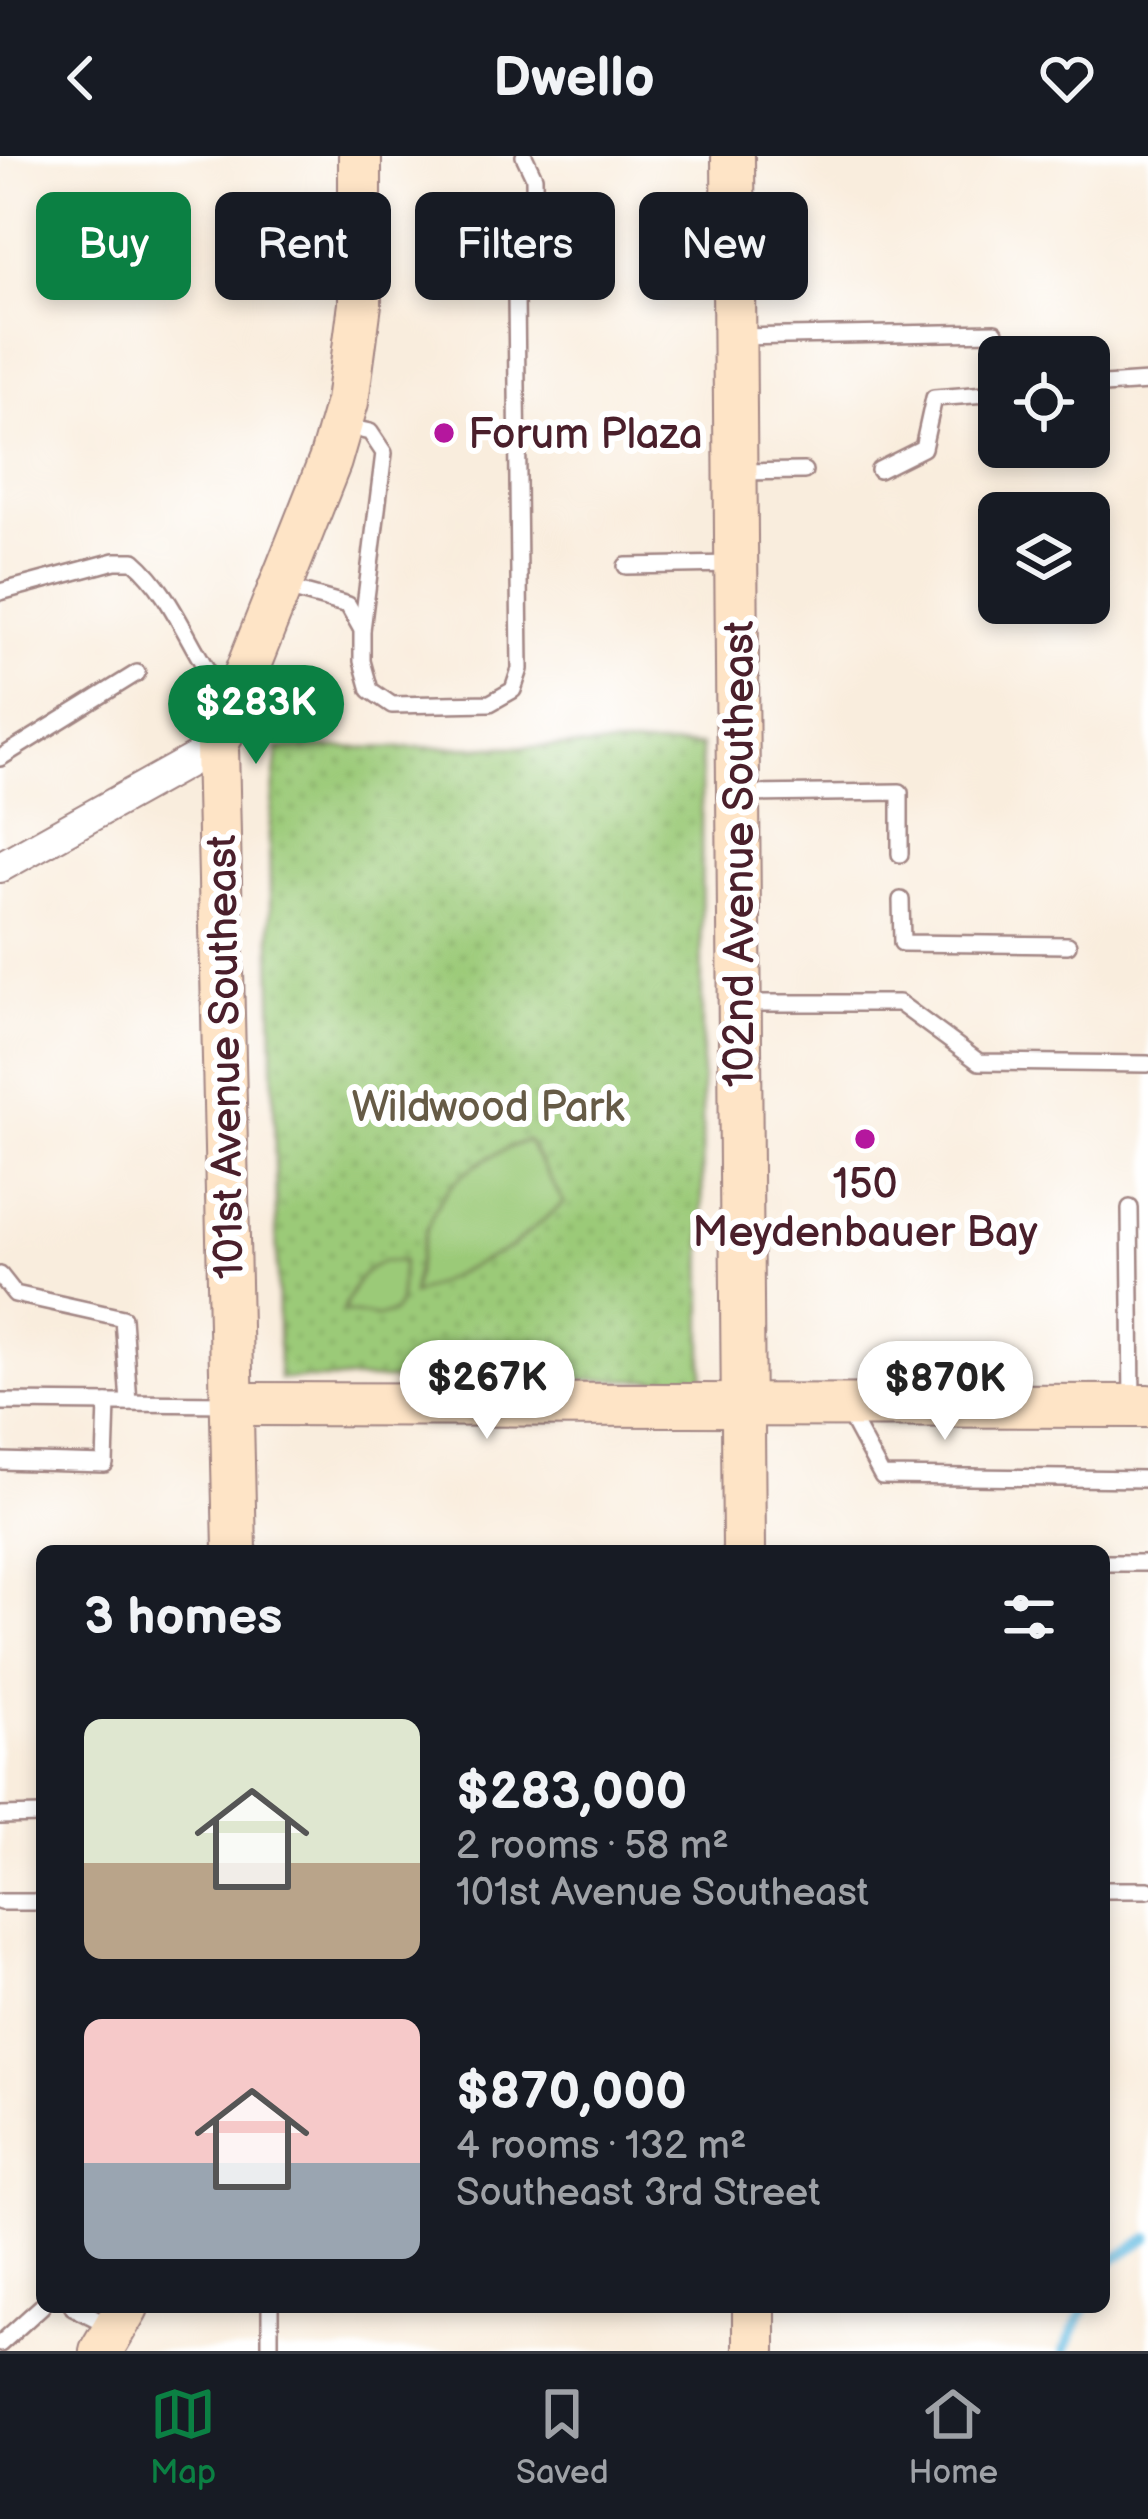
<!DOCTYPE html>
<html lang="en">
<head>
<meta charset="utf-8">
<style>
  body { margin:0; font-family:"Balsamiq Sans",sans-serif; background:#242831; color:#f1f3f6; height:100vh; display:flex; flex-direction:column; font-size:45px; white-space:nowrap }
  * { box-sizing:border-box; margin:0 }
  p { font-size:39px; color:#9ea1a6 }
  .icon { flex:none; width:66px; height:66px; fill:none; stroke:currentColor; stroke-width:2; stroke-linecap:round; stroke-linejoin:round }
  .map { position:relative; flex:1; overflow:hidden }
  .side { position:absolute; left:36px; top:1389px; width:1074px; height:768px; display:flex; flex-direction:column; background:#171b24; border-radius:18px; box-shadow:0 6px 18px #0003 }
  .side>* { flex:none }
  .guide { position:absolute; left:36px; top:36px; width:1077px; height:108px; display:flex; gap:24px }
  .controls { position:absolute; left:978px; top:180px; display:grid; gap:24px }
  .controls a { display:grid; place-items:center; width:132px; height:132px; border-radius:18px; background:#171b24; box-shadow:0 6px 18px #0003; font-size:60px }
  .price { position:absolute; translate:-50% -102px; padding:0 27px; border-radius:42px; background:#fff; color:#222; font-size:39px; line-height:78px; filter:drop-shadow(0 3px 6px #0008) }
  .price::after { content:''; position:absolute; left:50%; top:72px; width:36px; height:27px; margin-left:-18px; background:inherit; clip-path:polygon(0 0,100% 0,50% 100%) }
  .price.current { background:#0b8043; color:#fff }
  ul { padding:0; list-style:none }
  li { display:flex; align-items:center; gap:36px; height:300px; padding:0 48px }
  li span { display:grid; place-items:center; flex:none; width:336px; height:240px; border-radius:18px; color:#555 }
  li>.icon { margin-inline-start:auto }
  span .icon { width:144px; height:144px; fill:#fffc; stroke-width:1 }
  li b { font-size:51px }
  h2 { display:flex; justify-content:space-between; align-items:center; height:144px; padding:0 48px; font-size:51px }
  .pill { padding:0 42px; border-radius:18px; background:#171b24; box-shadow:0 6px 18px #0003; font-size:42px; line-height:108px }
  .pill.current { background:#0b8043; color:#fff }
  header { display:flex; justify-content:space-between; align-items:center; height:156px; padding:0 48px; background:#171b24; font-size:54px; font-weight:700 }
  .tabs { display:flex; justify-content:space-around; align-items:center; height:168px; border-top:3px solid #363941; background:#171b24; font-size:33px; color:#9ea1a6 }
  .tabs a { display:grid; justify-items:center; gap:6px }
  .tabs .current { color:#0b8043 }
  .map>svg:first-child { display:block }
  .park { fill:url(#park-dots); stroke:#727452; stroke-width:3 }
  .garden { fill:#9bca78; stroke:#727452; stroke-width:3 }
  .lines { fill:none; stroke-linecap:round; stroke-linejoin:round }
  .stream { stroke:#65bce2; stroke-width:10 }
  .lane-casing { stroke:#a28684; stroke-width:20 }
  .street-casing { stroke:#a28684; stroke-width:34 }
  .secondary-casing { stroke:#a28684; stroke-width:46 }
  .lane { stroke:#fff; stroke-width:15 }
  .street { stroke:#fff; stroke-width:30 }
  .secondary { stroke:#fee4c6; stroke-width:42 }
  .poi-dot { fill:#b5179e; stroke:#fff; stroke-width:4.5 }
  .labels { text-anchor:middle; stroke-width:12; stroke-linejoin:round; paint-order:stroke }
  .poi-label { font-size:42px; fill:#4a1f2b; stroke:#fff; text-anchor:start }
  .street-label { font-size:42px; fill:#4a1f2b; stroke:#fff }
  .park-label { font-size:42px; fill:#665b46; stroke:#fff }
</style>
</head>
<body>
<header><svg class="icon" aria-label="back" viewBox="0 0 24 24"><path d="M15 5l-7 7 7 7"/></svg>Dwello<svg class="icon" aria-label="heart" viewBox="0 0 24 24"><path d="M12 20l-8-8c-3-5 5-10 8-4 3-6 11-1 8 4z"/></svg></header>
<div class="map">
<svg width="1148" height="2195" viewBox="0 0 1148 2195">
  <defs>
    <pattern id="park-dots" width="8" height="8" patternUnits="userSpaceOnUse" patternTransform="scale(3)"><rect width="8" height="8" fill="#9bca78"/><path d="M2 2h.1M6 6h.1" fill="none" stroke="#87ad68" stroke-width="1.8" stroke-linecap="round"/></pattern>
  </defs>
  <rect width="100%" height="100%" fill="#fff"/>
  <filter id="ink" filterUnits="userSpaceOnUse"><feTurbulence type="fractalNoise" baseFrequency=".00833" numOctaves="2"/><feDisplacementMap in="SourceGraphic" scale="24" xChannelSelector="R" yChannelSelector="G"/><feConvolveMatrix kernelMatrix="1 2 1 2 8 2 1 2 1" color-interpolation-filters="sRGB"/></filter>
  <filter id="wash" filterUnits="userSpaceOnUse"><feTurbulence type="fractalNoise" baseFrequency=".004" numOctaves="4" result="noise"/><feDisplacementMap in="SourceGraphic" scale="48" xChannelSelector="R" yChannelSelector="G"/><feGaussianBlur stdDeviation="2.7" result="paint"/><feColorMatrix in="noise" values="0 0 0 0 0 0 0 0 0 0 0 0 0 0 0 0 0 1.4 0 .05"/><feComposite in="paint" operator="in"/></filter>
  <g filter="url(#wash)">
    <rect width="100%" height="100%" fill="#f9eddd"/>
    <path class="park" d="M701 590 703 1224 279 1223 269 677 278 592Z"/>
    <g class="garden">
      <path d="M527 984 564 1047 511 1091 412 1139C427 1050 439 1019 527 984Z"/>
      <path d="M383 1105H403L399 1148 394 1156 377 1161 343 1155C352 1132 360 1116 383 1105Z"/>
    </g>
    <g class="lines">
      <g class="stream">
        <path d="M1104 2110 1148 2082"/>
        <path d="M1064 2195 1085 2151"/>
      </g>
    </g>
  </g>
  <g filter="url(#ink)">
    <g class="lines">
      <defs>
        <g id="lane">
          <path d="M737 181 995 176"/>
          <path d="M1089 230 1148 226"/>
          <path d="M343 270 370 276 384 297 362 474"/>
          <path d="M879 314 923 292 934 242 999 237"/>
          <path d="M738 316 804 315"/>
          <path d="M626 410 733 408"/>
          <path d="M286 432 348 449 362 474V505L370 534 392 549 490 547 513 534 520 513 516 138 535 103 534 21 524 0"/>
          <path d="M0 436 115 405H134C178 443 192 504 231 546"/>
          <path d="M0 602 137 517"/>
          <path d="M740 638 900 636V698"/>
          <path d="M901 744 902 787 1068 789"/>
          <path d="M742 847H899L979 906 1148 908"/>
          <path d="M1130 1052 1132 1246"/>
          <path d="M0 1119 15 1138 123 1162 129 1247"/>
          <path d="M0 1246 231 1248"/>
          <path d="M847 1255 882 1320 1148 1323"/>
          <path d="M0 1305 105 1308 107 1247"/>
          <path d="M1104 1407H1148"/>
          <path d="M0 1660 42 1659"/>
          <path d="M1104 1734H1148"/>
          <path d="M0 1746H42"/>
          <path d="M73 2151 113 2171"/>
          <path d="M270 2151V2195"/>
          <path d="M0 2188 42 2150"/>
        </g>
        <path id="street" d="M0 711 217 590"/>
        <g id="secondary">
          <path d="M733 0 744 1395"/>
          <path d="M233 1248 1148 1250"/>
          <path d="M235 1395 217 590 330 305 347 246 360 148V0"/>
          <path d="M754 2151V2195"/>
          <path d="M101 2195 127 2151"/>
        </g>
      </defs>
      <use href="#lane" class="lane-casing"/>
      <use href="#street" class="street-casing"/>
      <use href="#secondary" class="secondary-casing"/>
      <use href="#lane" class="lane"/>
      <use href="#street" class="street"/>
      <use href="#secondary" class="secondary"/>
    </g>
  </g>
  <g class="poi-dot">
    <circle cx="444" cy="277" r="12"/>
    <circle cx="865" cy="983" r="12"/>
  </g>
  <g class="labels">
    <g class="poi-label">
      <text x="468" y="292">Forum Plaza</text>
      <text x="865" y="1042" text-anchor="middle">150<tspan x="865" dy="48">Meydenbauer Bay</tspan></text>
    </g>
    <g class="street-label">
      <text transform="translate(738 698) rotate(-90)" y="15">102nd Avenue Southeast</text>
      <text transform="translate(224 901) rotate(-91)" y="15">101st Avenue Southeast</text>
    </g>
    <g class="park-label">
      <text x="488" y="965">Wildwood Park</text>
    </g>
  </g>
</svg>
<div class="controls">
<a><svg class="icon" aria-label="locate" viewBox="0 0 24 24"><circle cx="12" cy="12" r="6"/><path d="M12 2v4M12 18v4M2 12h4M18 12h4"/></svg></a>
<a><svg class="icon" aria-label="layers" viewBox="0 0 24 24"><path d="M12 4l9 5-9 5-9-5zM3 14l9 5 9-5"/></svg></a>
</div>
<b class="price current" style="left:256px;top:611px">$283K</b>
<b class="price" style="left:487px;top:1286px">$267K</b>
<b class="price" style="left:945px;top:1287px">$870K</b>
<div class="guide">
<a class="pill current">Buy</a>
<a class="pill">Rent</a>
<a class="pill">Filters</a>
<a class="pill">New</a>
</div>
<section class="side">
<h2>3 homes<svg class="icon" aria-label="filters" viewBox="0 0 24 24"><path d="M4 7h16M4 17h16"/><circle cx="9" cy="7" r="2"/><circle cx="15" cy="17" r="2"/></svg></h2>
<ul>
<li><span style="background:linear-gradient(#dfe7d0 60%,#b9a48a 0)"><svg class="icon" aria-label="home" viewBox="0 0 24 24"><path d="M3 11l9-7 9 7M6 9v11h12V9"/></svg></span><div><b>$283,000</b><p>2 rooms · 58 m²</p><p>101st Avenue Southeast</p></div></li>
<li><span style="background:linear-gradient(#f6c9c9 60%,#9aa5b1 0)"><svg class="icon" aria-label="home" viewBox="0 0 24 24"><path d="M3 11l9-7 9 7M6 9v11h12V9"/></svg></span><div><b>$870,000</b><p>4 rooms · 132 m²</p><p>Southeast 3rd Street</p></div></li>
</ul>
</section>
</div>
<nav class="tabs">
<a class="current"><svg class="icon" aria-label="map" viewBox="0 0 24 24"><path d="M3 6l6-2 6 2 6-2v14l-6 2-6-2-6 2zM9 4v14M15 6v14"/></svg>Map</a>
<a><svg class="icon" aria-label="saved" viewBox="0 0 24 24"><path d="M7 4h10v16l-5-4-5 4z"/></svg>Saved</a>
<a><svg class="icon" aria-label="home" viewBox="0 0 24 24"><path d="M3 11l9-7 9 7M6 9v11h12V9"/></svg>Home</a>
</nav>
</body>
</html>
